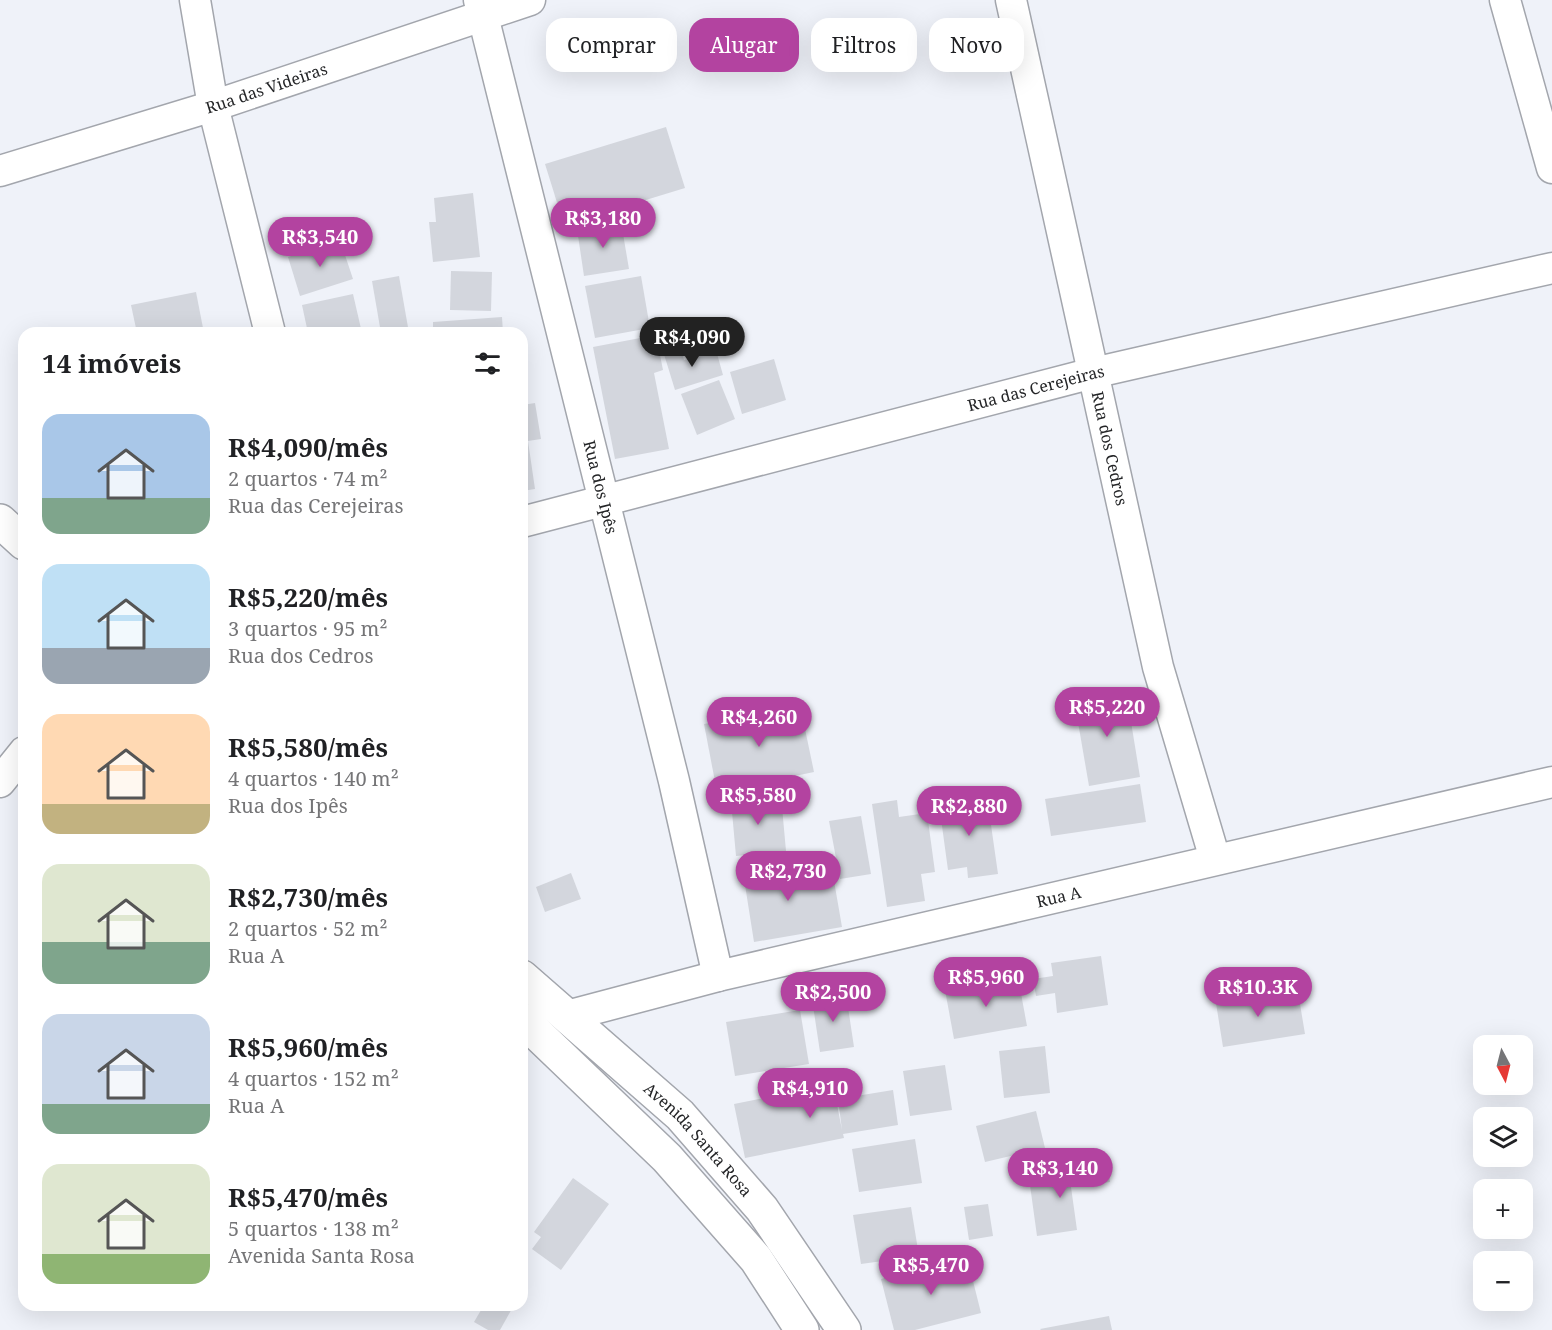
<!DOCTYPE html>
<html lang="pt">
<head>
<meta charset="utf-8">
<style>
  body { margin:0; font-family:"Noto Serif",serif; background:#f6f6f6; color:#202124; height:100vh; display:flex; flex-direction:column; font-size:22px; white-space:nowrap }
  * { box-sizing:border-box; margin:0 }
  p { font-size:20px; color:#757577 }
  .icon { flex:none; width:33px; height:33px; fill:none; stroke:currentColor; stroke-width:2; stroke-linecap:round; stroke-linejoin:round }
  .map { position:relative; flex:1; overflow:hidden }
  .details { position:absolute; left:18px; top:327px; width:510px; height:984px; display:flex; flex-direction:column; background:#fff; border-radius:18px; box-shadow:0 6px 24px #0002 }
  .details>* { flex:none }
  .guide { position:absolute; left:546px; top:18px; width:570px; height:54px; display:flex; gap:12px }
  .needle { width:39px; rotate:173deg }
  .tools { position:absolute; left:1473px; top:1035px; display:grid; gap:12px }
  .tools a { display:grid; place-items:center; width:60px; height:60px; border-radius:12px; background:#fff; box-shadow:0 6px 24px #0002; font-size:30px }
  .price { position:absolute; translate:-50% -51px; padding:0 14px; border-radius:21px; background:#b343a0; color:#fff; font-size:20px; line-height:39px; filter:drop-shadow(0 2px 3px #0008) }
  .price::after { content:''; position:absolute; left:50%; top:36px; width:18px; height:14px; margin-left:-9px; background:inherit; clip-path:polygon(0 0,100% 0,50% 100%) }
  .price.active { background:#222; color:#fff }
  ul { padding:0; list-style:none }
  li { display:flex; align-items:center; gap:18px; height:150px; padding:0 24px }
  li span { display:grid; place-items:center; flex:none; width:168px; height:120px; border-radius:18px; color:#555 }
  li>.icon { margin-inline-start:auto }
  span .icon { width:72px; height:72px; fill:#fffc; stroke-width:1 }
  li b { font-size:26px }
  h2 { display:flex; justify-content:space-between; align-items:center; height:72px; padding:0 24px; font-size:26px }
  .pill { padding:0 21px; border-radius:18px; background:#fff; box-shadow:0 6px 24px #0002; font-size:21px; line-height:54px }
  .pill.active { background:#b343a0; color:#fff }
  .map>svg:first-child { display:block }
  .building { fill:#d3d6dd }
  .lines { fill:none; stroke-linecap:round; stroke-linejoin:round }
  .street-casing { stroke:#a3a6ad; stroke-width:33 }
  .secondary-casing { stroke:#a3a6ad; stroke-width:36 }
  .street { stroke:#fff; stroke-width:30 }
  .secondary { stroke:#fff; stroke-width:33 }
  .labels { text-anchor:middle; stroke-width:4.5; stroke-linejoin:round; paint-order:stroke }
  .street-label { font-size:16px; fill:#242527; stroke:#eff2f9 }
</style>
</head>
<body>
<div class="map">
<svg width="1552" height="1330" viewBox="0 0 1552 1330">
  <rect width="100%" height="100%" fill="#eff2f9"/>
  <g class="building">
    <path d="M666 127 685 188 564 225 545 164Z"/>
    <path d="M473 193 480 257 433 262 429 222H436L434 198Z"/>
    <path d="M621 222 629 269 584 276 577 229Z"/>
    <path d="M340 240 353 279 300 296 288 257Z"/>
    <path d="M451 271 492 272 491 311 450 310Z"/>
    <path d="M399 276 409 333H381L372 281Z"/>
    <path d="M641 276 650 328 595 338 585 286Z"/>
    <path d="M196 292 203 328 179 333H137L131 305Z"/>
    <path d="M353 294 362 333H308L302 305Z"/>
    <path d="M502 317 503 333H433V322Z"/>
    <path d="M656 335 663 370 654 373 669 449 615 459 593 347Z"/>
    <path d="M680 347 684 360 716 350 723 375 675 390 663 351Z"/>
    <path d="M774 359 786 400 742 414 730 372Z"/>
    <path d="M719 380 735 419 697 435 681 394Z"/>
    <path d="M522 381 527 399 522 400Z"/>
    <path d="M535 403 541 439 528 441 535 489 522 491V405Z"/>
    <path d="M1126 691 1140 777 1089 786 1074 699Z"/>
    <path d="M800 705 814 772 717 792 704 724Z"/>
    <path d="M1140 784 1146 822 1051 836 1045 799Z"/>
    <path d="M781 796 786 851 736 856 731 801Z"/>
    <path d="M987 797 998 874 968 878 967 867 948 870 939 804Z"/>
    <path d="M897 800 899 817 927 813 935 872 921 874 925 901 887 907 872 804Z"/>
    <path d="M861 816 871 874 840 879 829 821Z"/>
    <path d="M786 858 790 882 833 875 842 927 754 942 742 866Z"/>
    <path d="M571 873 581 899 545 912 536 887Z"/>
    <path d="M1101 956 1108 1005 1057 1013 1055 993 1036 996 1033 979 1053 976 1051 963Z"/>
    <path d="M1018 977 1027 1026 954 1039 945 990Z"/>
    <path d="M1273 989 1275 1002 1299 998 1305 1034 1223 1047 1215 997Z"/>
    <path d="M846 994 854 1047 820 1052 812 999Z"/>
    <path d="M800 1010 809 1064 735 1076 726 1022Z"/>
    <path d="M1045 1046 1050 1093 1004 1098 999 1051Z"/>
    <path d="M945 1065 952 1110 910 1116 903 1071Z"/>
    <path d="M833 1084 842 1130 838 1099 893 1090 898 1125 843 1134 844 1138 745 1158 734 1104Z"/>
    <path d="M1036 1111 1045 1148 985 1162 976 1126Z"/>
    <path d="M915 1139 922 1183 859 1192 852 1149Z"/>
    <path d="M1108 1167 1110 1182 1071 1187 1077 1230 1037 1236 1029 1178Z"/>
    <path d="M573 1178 609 1204 561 1270 532 1249 541 1237 534 1232Z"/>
    <path d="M988 1204 993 1236 969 1240 964 1207Z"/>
    <path d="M911 1207 919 1256 861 1264 853 1215Z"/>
    <path d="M967 1257 981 1313 915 1330H894L881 1279Z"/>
    <path d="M484 1305H514L500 1330H488L474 1322Z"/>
    <path d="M1109 1316 1112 1330H1041L1040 1329Z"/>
  </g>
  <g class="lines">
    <defs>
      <g id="street">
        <path d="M195 0 213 106 270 333"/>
        <path id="s1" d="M479 0 674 781 718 976"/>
        <path id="s2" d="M1011 0 1158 667 1215 859"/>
        <path d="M1505 0 1552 168"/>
        <path id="s3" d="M0 171 213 106 530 0"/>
        <path id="s4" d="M522 522 1093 373 1552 268"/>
        <path d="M0 782 24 752"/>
        <path id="s5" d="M567 1016 718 976 1552 782"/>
      </g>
      <g id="secondary">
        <path d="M0 521 24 543"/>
        <path id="s6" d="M522 977 680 1115 762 1209 844 1330"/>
        <path d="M522 1019 667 1158 756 1259 802 1330"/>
      </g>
    </defs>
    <use href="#street" class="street-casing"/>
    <use href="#secondary" class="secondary-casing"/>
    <use href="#street" class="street"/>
    <use href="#secondary" class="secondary"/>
  </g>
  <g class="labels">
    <g class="street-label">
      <text dy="6" stroke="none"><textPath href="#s3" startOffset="279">Rua das Videiras</textPath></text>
      <text dy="6" stroke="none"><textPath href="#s4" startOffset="531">Rua das Cerejeiras</textPath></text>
      <text dy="6" stroke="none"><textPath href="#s2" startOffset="459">Rua dos Cedros</textPath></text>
      <text dy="6" stroke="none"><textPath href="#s1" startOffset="502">Rua dos Ipês</textPath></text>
      <text dy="6" stroke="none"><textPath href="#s5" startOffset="506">Rua A</textPath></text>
      <text dy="6" stroke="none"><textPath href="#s6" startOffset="240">Avenida Santa Rosa</textPath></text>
    </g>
  </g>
</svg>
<div class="tools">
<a><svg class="needle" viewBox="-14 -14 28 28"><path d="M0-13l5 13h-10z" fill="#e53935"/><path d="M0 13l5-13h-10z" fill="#757577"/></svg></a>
<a><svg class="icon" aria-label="layers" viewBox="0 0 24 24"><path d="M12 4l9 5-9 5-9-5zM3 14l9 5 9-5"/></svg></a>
<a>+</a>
<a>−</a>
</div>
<b class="price" style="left:603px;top:249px">R$3,180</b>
<b class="price" style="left:320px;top:268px">R$3,540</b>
<b class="price active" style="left:692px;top:368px">R$4,090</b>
<b class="price" style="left:1107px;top:738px">R$5,220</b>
<b class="price" style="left:759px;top:748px">R$4,260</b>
<b class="price" style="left:758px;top:826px">R$5,580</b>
<b class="price" style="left:969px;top:837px">R$2,880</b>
<b class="price" style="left:788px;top:902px">R$2,730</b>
<b class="price" style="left:986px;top:1008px">R$5,960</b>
<b class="price" style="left:1258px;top:1018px">R$10.3K</b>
<b class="price" style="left:833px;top:1023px">R$2,500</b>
<b class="price" style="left:810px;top:1119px">R$4,910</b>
<b class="price" style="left:1060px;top:1199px">R$3,140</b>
<b class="price" style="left:931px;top:1296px">R$5,470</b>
<div class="guide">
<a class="pill">Comprar</a>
<a class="pill active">Alugar</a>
<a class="pill">Filtros</a>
<a class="pill">Novo</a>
</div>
<section class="details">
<h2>14 imóveis<svg class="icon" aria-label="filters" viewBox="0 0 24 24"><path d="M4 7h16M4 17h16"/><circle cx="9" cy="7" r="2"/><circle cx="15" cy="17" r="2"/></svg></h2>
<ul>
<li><span style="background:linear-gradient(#a9c7e8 70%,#7fa58c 0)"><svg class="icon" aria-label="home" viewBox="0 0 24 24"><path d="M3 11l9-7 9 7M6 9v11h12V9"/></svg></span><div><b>R$4,090/mês</b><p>2 quartos · 74 m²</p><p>Rua das Cerejeiras</p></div></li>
<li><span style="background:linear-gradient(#bfe0f5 70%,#9aa5b1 0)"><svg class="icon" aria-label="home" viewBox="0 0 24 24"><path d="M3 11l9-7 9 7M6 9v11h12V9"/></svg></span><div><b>R$5,220/mês</b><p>3 quartos · 95 m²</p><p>Rua dos Cedros</p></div></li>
<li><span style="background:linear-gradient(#ffd9b3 75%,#c2b280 0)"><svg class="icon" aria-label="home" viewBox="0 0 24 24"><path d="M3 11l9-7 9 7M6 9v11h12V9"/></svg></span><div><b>R$5,580/mês</b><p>4 quartos · 140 m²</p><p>Rua dos Ipês</p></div></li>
<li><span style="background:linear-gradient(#dfe7d0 65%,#7fa58c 0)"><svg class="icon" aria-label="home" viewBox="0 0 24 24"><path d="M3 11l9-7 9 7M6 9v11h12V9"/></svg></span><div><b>R$2,730/mês</b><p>2 quartos · 52 m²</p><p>Rua A</p></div></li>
<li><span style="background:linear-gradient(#c9d6e8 75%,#7fa58c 0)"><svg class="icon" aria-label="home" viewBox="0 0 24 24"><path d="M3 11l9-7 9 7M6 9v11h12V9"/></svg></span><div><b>R$5,960/mês</b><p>4 quartos · 152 m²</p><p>Rua A</p></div></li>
<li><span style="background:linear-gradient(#dfe7d0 75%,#8fb573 0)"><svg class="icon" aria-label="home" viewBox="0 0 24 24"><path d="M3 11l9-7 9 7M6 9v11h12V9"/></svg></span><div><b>R$5,470/mês</b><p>5 quartos · 138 m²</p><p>Avenida Santa Rosa</p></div></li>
</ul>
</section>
</div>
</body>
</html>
